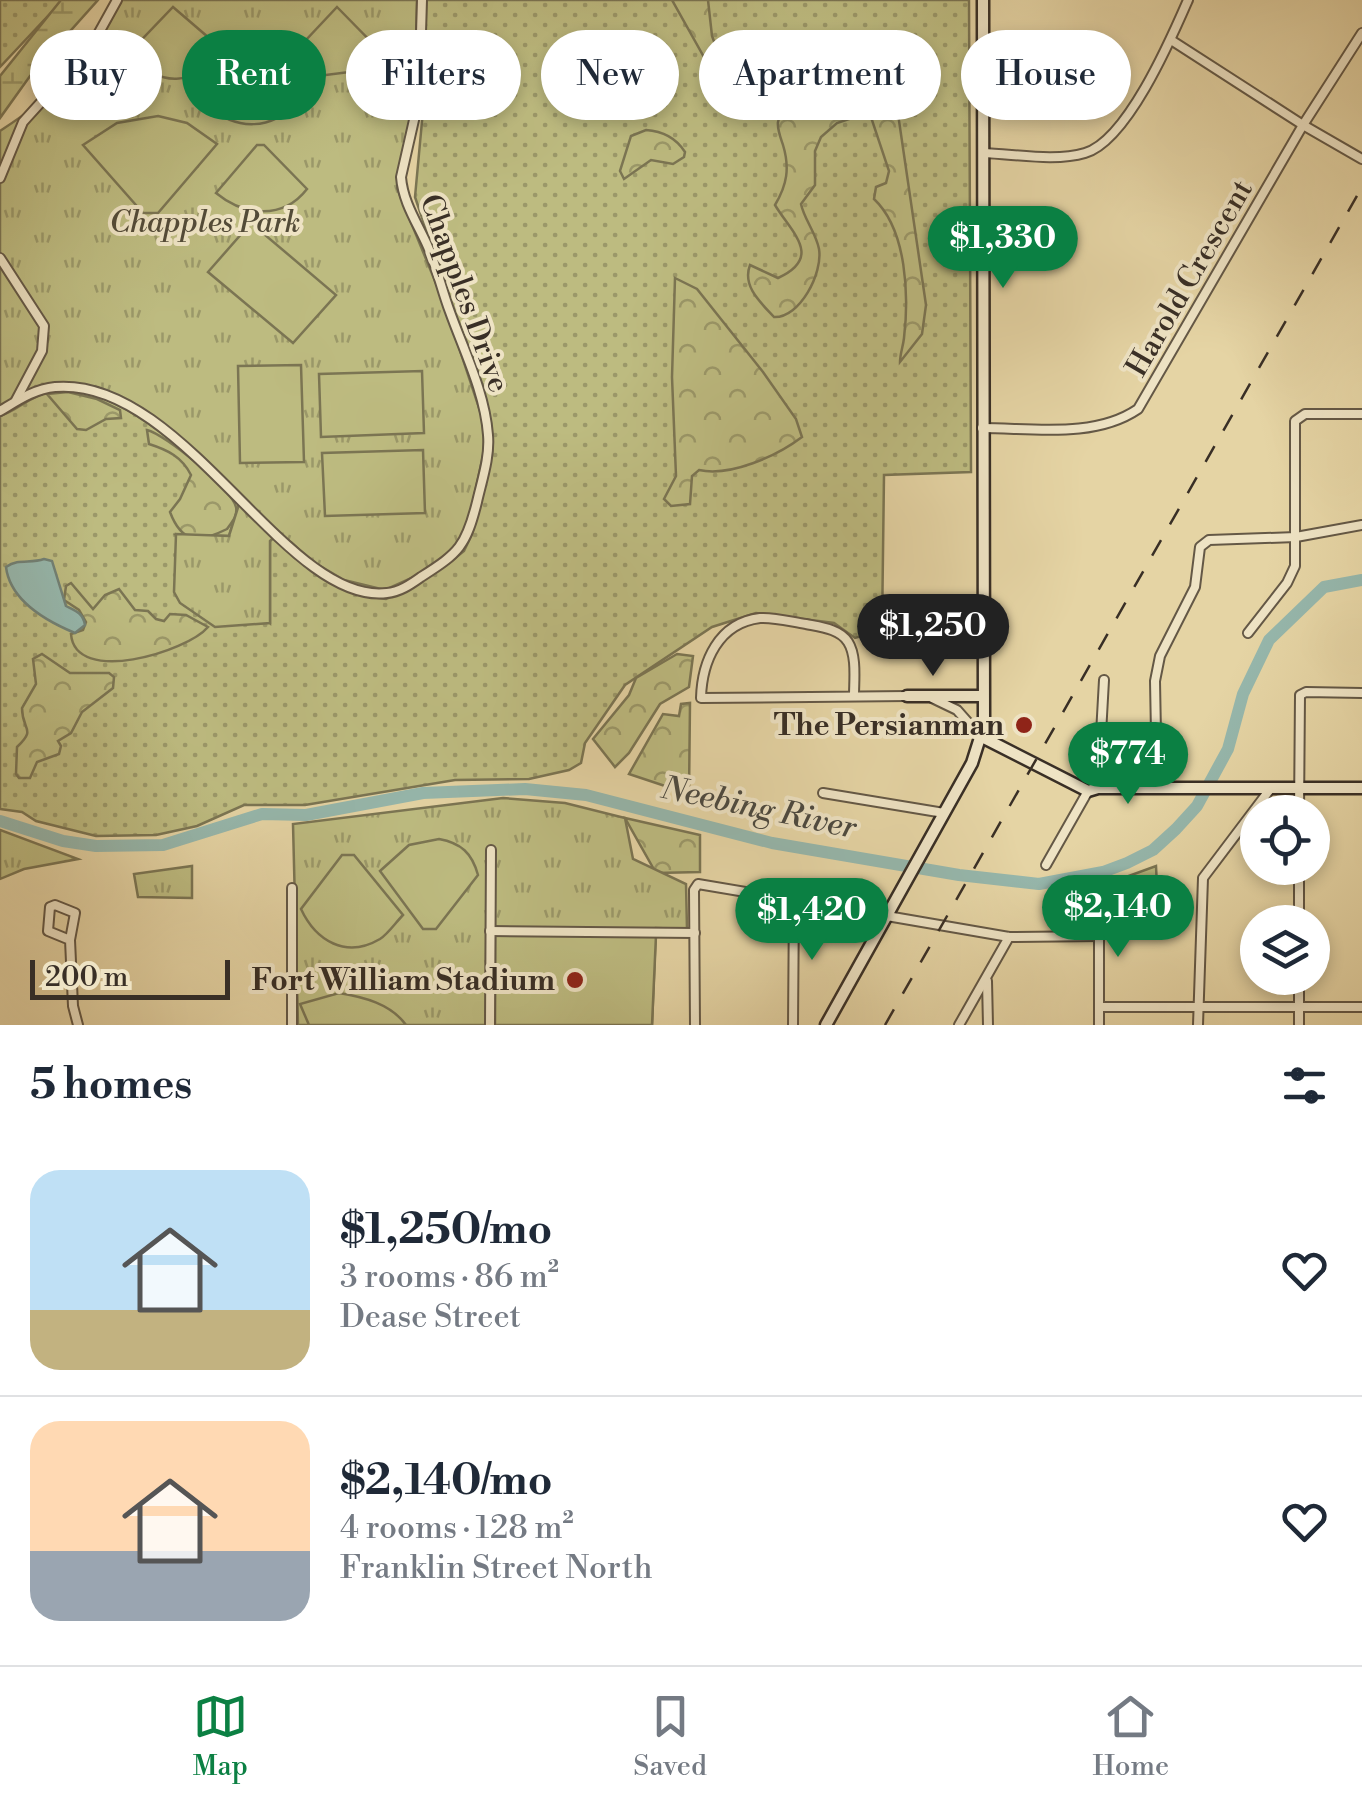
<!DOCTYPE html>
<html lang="en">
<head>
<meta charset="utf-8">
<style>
  body { margin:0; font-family:"Libre Bodoni",serif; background:#f6f6f7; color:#1f2937; height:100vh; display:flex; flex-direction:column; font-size:38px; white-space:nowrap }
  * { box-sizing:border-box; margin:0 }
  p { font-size:32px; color:#747a83 }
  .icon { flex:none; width:55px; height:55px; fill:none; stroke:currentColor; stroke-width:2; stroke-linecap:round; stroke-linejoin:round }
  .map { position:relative; height:1025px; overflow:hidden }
  .panel { display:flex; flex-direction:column; background:#fff; flex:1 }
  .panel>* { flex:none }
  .banner { position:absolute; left:30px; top:30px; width:1302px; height:90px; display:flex; gap:20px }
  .buttons { position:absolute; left:1240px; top:795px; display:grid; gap:20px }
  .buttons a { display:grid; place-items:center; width:90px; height:90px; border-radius:50%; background:#fff; box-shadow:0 5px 15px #0003; font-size:50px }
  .scale { position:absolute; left:30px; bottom:25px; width:200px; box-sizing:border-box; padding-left:10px; border:5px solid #392f26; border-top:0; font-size:28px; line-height:35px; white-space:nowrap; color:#392f26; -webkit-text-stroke:8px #eee3c4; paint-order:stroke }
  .price { position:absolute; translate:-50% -85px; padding:0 22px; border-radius:35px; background:#0b8043; color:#fff; font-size:32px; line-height:65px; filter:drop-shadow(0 2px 5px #0008) }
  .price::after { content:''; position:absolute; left:50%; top:60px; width:30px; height:22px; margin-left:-15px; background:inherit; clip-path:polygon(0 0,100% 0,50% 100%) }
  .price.selected { background:#222; color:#fff }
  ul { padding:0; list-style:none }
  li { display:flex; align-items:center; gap:30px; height:250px; padding:0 30px }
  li+li { border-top:2px solid #e0e1e3 }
  li span { display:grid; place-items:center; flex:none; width:280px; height:200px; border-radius:30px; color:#555 }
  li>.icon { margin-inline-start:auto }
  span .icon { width:120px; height:120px; fill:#fffc; stroke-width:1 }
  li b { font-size:42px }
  h2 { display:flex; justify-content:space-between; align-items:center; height:120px; padding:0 30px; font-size:42px }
  .chip { padding:0 35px; border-radius:45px; background:#fff; box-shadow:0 5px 15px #0003; font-size:35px; line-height:90px }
  .chip.selected { background:#0b8043; color:#fff }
  .tabs { display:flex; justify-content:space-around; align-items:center; height:140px; border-top:2px solid #e0e1e3; background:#fff; font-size:28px; color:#747a83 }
  .tabs a { display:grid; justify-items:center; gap:5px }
  .tabs .selected { color:#0b8043 }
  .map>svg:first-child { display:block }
  .grass { fill:url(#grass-dots); stroke:#7b7553; stroke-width:2.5 }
  .forest { fill:url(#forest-crowns); stroke:#7b7553; stroke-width:2.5 }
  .wetland { fill:url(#wetland-marsh); stroke:#7b7553; stroke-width:2.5 }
  .park { fill:url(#park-tufts); stroke:#7b7553; stroke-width:2.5 }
  .pitch { fill:#bdbb80; stroke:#7b7553; stroke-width:2.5 }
  .water { fill:#96b7ac; stroke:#718176; stroke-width:2.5 }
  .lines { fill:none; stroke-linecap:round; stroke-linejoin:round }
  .river { stroke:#96b7ac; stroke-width:12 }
  .street-casing { stroke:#645846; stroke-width:12 }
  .secondary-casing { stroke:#392f26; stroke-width:15 }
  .street { stroke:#eee3c4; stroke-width:8 }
  .secondary { stroke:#eee3c4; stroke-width:10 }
  .rail { stroke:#392f26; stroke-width:2.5; stroke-dasharray:18 18; stroke-linecap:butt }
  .poi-dot { fill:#8f2418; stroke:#eee3c4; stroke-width:4 }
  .labels { text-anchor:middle; stroke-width:8; stroke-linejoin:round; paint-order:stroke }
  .park-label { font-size:30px; font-style:italic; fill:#534b38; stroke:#eee3c4 }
  .street-label { font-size:30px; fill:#392f26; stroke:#eee3c4 }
  .poi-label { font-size:30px; font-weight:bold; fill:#392f26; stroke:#eee3c4; text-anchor:end }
  .water-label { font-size:32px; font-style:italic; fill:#4c4a41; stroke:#eee3c4 }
</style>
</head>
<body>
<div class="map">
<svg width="1362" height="1025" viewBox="0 0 1362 1025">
  <defs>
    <pattern id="grass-dots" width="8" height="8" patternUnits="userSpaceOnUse" patternTransform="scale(2.5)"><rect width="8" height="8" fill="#bdbb80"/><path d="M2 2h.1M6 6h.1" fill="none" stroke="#9b9869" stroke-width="1.8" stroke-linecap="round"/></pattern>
    <pattern id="forest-crowns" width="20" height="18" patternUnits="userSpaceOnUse" patternTransform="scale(2.5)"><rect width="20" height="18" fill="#bdbb80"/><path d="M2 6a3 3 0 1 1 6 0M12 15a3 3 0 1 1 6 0" fill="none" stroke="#9b9869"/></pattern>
    <pattern id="wetland-marsh" width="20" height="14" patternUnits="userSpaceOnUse" patternTransform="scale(2.5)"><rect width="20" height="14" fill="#bdbb80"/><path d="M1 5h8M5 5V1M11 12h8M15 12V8" fill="none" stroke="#9b9869"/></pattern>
    <pattern id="park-tufts" width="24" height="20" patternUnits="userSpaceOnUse" patternTransform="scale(2.5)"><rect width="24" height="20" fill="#bdbb80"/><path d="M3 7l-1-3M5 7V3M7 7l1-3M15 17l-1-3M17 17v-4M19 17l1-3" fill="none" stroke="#9b9869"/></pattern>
  </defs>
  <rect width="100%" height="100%" fill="#e5d4a4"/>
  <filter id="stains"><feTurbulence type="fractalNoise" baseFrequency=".002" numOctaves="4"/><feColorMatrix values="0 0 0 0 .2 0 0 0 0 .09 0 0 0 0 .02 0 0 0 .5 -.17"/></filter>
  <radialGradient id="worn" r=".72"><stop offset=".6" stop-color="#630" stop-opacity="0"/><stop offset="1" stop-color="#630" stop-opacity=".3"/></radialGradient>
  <g class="grass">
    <path d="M0 0H63L0 67Z"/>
    <path d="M426 0H969L971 472 884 475 882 630 855 638 834 623 756 613 712 627 625 685 585 743 581 763 569 770 529 779 455 780 305 805H244L197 826 156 835 96 836 36 821 22 812 0 809V416C18 410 30 396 49 392 113 376 198 463 239 503L229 536 176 535 270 623V541L274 537 295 558 328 580 371 597 386 599 408 590 449 563 464 551 472 534 492 450 488 412 415 197 425 89Z"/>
  </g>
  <g class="forest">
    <path d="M672 0H708L712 36 726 74 714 75Z"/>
    <path d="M876 49C895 71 882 86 897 107L926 305 922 334 900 362C900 354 903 347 904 338 909 296 907 230 874 199L876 187 886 183 889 171 872 120 867 113 837 123 821 137 815 151V185L801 204C804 219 816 233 819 249 823 273 800 318 774 317 760 302 742 286 750 265L778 278C824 257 791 232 775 205 787 185 790 168 783 145 781 139 777 129 778 122 781 105 805 104 816 97 840 81 841 54 876 49Z"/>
    <path d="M646 130C663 131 676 138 685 152L684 157 673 164 651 160 624 179 620 171 631 136Z"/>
    <path d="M675 278 697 289 763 372 796 419 802 437C777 456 730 477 699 470L692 476 690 504 671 506 664 499 676 476 672 377Z"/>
    <path d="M68 392 97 399 120 410 121 418 106 419 86 430 77 429 47 394Z"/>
    <path d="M147 430C165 434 233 490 236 507 238 516 231 523 227 529 199 543 182 544 170 512L180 499 191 475C182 457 168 450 149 444Z"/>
    <path d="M71 583 93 609 105 595 119 589 135 610 148 611 156 619 164 621 170 614 186 615 208 627C187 652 75 686 71 634L83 630 86 622 79 610 64 600 66 586Z"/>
    <path d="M42 654 70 673H109L114 677 113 688 82 712 71 733 58 741 61 746 59 754 37 762 30 778H19L16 774 17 747C37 728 22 731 22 708L36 684 33 659Z"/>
    <path d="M677 654 693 656 689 687 660 704 629 753 615 767 593 739 629 695 636 678Z"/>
    <path d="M690 703 689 794 629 774 663 714 679 716 681 704Z"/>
    <path d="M625 818 700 835V872L656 873Z"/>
  </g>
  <path class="wetland" d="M61 0H98L30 76 0 118V76Z"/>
  <g class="park">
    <path d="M122 0H417L415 95 397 188 446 308 484 423V451L468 524 457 548 425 572 385 590 344 580 310 560 291 542 274 537 270 541V623L215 627 180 603 174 592 176 534 229 536 241 498C179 445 86 334 0 408V131C61 91 88 64 122 0Z"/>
    <path d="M503 798 565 803 625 818 633 859 686 884 687 929 656 928 652 1025H298L293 824Z"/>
    <path d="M0 830 78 859 24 869 0 879Z"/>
    <path d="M192 866V898L138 897 134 874Z"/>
    <path d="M1156 866 1157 887H1132L1131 908H1091V884L1115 881Z"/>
  </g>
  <g class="pitch">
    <path d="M173 7 223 50C191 87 163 88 127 55Z"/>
    <path d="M337 7 383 54 365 70 318 76 290 57Z"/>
    <path d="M249 58 256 59 300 102C270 130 238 132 206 105Z"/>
    <path d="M158 116 187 123 217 144 158 213H143L83 145 117 123Z"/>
    <path d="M257 145H264L307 189C283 220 244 216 216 193Z"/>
    <path d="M251 223 336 295 293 343 208 272Z"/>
    <path d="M301 365 304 462 240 463 238 366Z"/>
    <path d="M422 371 424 433 321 437 319 374Z"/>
    <path d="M423 450 425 513 325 516 322 453Z"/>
    <path d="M439 839C461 843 472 853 478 875L436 929H423L380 871 409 845Z"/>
    <path d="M342 855H354L403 915C396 922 388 934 380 939 346 959 316 941 301 909Z"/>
    <path d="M495 935H656L652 1025H495Z"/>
    <path d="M339 993C364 997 391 1004 406 1025H309L300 1004Z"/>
  </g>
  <path class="water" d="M44 559 52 561 66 606C76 611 83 613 85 625L75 633C46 621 10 600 6 567 19 558 30 564 44 559Z"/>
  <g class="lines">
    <path class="river" d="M0 821 63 841 96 846 163 845 262 814 306 815 423 793 525 789 586 795 772 843 959 875 1039 884 1103 872 1127 863 1153 850 1176 829 1197 806 1228 749 1243 694 1269 640 1324 587 1362 580"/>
    <defs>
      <g id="street">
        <path d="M1171 40 1303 125 1362 159"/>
        <path d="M983 153C1015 154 1055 162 1085 153 1127 141 1171 39 1188 0"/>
        <path d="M0 178 23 122 91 47 117 0"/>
        <path d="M0 258 44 326 42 351 16 400"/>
        <path d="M0 411C17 401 34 389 55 387 183 376 286 606 387 593 400 592 411 584 421 577 459 553 466 546 477 502 482 480 490 457 488 435 485 393 464 351 450 312 442 291 437 268 428 247 418 224 403 203 401 177L419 98 422 0"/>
        <path d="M982 428C1032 428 1094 439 1138 409L1303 125 1362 33"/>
        <path d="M1248 633 1287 583 1295 566V421L1305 414H1362"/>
        <path d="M854 696C854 680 857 656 848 642 840 629 821 627 806 624 792 622 775 617 760 618 718 623 702 662 701 698L908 696"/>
        <path d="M932 698 957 710 980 736"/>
        <path d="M1157 787 1155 681 1160 656 1195 587 1200 547 1209 540 1296 537 1362 525"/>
        <path d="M1098 788 1104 680"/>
        <path d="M823 793 944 813"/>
        <path d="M1299 812 1300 695 1306 692 1362 693"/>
        <path d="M1046 865 1088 791"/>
        <path d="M1299 868V922"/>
        <path d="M292 888V1025"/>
        <path d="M887 916 1009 937 1100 936"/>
        <path d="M490 931 695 933"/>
        <path d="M70 940 75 913 55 905 50 907 48 931 70 940 73 1006 78 1025"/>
        <path d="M1299 978V1025"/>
        <path d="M987 981 988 1025"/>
        <path d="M1099 1007H1362"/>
        <path d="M490 1025 491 850"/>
        <path d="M695 1025 694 890 698 884 864 912"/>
        <path d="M793 1025 794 900"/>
        <path d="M959 1025 1009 937"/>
        <path d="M1099 1025V914"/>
        <path d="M1198 1025 1203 878 1271 788"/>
      </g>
      <g id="secondary">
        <path d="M907 696H983"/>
        <path d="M980 736 1088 791 1098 788H1362"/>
        <path d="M826 1025 972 763 984 725 983 0"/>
      </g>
    </defs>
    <use href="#street" class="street-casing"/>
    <use href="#secondary" class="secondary-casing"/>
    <use href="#street" class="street"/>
    <use href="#secondary" class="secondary"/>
    <path class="rail" d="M885 1025 1362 187"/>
  </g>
  <g class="poi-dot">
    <circle cx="1024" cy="725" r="10"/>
    <circle cx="575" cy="980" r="10"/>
  </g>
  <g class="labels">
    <g class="park-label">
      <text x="205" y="232">Chapples Park</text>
    </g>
    <g class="street-label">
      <text transform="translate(1189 278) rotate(-60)" y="10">Harold Crescent</text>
      <text transform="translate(465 293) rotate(70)" y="10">Chapples Drive</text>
    </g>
    <g class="poi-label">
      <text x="1004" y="735">The Persianman</text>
      <text x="555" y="990">Fort William Stadium</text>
    </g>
    <g class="water-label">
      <text transform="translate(759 807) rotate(12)" y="11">Neebing River</text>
    </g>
  </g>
  <rect width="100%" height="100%" filter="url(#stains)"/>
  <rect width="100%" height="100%" fill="url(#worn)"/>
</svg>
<div class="buttons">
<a><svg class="icon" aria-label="locate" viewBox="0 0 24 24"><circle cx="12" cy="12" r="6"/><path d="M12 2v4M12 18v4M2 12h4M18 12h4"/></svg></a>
<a><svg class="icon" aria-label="layers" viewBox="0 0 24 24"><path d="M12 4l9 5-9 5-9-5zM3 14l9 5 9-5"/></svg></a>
</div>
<div class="scale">200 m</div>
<b class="price" style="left:1003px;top:291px">$1,330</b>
<b class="price selected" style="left:933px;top:679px">$1,250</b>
<b class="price" style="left:1128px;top:807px">$774</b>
<b class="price" style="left:1118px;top:960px">$2,140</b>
<b class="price" style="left:812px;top:963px">$1,420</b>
<div class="banner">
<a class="chip">Buy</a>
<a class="chip selected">Rent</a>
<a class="chip">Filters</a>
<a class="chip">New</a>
<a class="chip">Apartment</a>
<a class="chip">House</a>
</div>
</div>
<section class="panel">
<h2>5 homes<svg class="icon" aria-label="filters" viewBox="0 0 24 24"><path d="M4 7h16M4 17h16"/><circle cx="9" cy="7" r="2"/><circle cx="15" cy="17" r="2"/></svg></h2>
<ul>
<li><span style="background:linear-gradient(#bfe0f5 70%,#c2b280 0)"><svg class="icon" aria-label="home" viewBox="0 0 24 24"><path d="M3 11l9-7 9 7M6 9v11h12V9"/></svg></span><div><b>$1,250/mo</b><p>3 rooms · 86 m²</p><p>Dease Street</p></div><svg class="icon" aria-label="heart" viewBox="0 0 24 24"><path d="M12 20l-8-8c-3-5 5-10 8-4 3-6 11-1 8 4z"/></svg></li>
<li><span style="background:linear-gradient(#ffd9b3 65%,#9aa5b1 0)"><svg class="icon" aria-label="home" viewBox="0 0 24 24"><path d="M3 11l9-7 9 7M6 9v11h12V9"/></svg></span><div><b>$2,140/mo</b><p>4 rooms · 128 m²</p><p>Franklin Street North</p></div><svg class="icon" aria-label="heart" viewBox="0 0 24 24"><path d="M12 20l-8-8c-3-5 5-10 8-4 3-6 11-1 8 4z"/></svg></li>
</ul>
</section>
<nav class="tabs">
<a class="selected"><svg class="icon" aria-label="map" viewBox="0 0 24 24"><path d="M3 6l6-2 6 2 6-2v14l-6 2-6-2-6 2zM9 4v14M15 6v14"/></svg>Map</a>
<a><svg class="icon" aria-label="saved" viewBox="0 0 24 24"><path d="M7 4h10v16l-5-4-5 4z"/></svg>Saved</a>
<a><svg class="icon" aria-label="home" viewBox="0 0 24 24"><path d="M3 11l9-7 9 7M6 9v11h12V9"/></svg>Home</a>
</nav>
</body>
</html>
